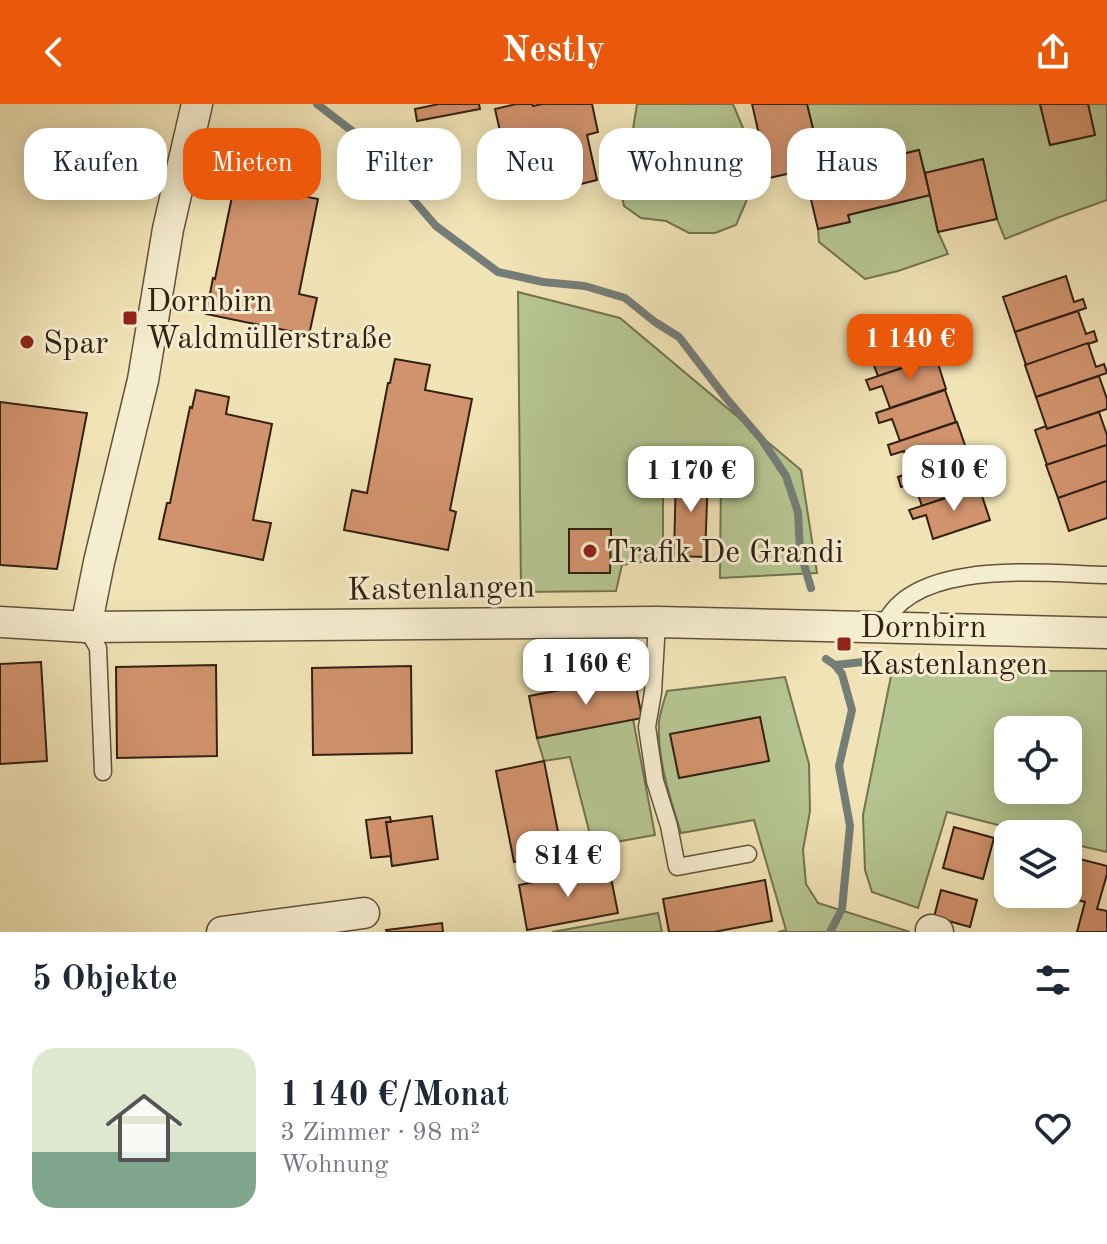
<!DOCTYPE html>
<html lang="de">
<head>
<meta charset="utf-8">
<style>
  body { margin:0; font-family:"Old Standard TT",serif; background:#f6f6f7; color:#1f2937; height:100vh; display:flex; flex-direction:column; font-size:30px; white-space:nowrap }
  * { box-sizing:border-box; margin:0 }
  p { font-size:26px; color:#747a83 }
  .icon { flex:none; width:44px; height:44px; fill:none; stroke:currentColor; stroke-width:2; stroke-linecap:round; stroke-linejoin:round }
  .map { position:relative; height:828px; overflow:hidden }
  .details { display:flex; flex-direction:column; background:#fff; flex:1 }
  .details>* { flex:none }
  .guide { position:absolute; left:24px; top:24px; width:1060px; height:72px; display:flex; gap:16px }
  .fabs { position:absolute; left:994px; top:612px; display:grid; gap:16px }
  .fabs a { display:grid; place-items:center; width:88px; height:88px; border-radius:16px; background:#fff; box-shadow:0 4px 20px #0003; font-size:40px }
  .price { position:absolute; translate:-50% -68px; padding:0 18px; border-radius:16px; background:#fff; color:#222; font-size:26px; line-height:52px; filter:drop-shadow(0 2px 4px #0008) }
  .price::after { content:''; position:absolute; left:50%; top:48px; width:24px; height:18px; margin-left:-12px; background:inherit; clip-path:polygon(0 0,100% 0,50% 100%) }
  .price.current { background:#ea580c; color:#fff }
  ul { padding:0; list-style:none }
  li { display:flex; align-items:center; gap:24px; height:200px; padding:0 32px }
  li span { display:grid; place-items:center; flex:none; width:224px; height:160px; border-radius:24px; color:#555 }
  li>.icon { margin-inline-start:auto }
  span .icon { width:96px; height:96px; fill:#fffc; stroke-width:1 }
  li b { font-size:34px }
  h2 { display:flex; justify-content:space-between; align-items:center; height:96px; padding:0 32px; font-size:34px }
  .pill { padding:0 28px; border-radius:24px; background:#fff; box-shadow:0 4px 20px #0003; font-size:28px; line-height:72px }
  .pill.current { background:#ea580c; color:#fff }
  header { display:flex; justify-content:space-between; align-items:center; height:104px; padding:0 32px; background:#ea580c; color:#fff; font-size:36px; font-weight:700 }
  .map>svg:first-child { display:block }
  .green { fill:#b5c591; stroke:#747252; stroke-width:2; fill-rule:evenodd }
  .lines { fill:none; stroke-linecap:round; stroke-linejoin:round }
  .stream { stroke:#747d77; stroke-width:8 }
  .building { fill:#d1936d; stroke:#322014; stroke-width:2 }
  .service-casing { stroke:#62513c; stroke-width:19 }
  .minor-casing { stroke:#62513c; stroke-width:33 }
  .service { stroke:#f5edcf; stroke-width:16 }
  .minor { stroke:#f5edcf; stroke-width:30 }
  .poi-dot { fill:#8f2418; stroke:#f5edcf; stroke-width:3 }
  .labels { text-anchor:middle; stroke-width:6; stroke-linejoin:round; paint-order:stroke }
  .poi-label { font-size:32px; fill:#322014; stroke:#f5edcf; text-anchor:start }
  .street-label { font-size:32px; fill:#322014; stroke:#f5edcf }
</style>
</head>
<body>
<header><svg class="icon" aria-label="back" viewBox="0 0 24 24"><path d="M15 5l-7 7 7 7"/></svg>Nestly<svg class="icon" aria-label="share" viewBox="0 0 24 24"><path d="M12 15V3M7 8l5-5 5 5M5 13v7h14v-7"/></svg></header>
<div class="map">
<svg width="1107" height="828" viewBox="0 0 1107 828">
  <rect width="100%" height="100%" fill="#f0e3b5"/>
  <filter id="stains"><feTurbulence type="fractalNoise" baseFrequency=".0025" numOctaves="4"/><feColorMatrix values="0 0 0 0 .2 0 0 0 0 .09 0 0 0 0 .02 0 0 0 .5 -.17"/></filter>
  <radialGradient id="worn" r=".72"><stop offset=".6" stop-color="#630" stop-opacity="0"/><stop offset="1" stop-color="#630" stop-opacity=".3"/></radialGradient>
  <g class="green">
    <path d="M637 0H733L748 36 751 65 746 98 736 121 715 129H689L666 117 641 114 624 102 620 83 629 50Z"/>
    <path d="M807 0H1040L1050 41 1095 31 1088 0H1107V96L1057 114 1005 135 997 115 983 56 925 69 918 46 865 59 864 53 822 62Z"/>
    <path d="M930 91 938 128 948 150 898 167 865 175 819 138 818 125 849 118 848 111Z"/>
    <path d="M518 188 620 214 801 366 817 469 720 474 721 365 663 361V455L622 461 616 487 521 488Z"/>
    <path d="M892 567H1107V748L1068 739V730H1034L947 708 918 804 872 788 865 766 863 711ZM1008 626H1068V686H1008Z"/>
    <path d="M785 573 809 660 810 707 803 746 806 780 818 799 910 828H778L786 826 754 716 681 729C670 694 657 655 659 618 660 608 664 597 667 587Z"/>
    <path d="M633 615 655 731 593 742 570 653 544 657 537 634Z"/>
    <path d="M658 809 662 828H552Z"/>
  </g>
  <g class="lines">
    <g class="stream">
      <path d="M317 0 356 30 436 122 498 168 543 178 585 182 625 194 655 218 679 233 726 294 762 336 786 372 798 408 800 447 811 484"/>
      <path d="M826 555 835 561 842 570 852 606 839 662 850 722 844 784 842 805 830 828"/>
      <path d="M835 561 873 557"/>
    </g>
  </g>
  <g class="building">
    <path d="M439 0H479L480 5 417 17 415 5Z"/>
    <path d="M516 0H532L533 2 542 0H592L598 28 587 31 597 76 549 88 546 75 502 85 491 39 502 36 495 5Z"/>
    <path d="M752 0H807L822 62 769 74Z"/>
    <path d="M1040 0H1088L1095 31 1050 41Z"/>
    <path d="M919 46 930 91 848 111 850 118 818 125 804 66 864 52 865 59Z"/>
    <path d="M983 55 997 115 938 128 925 69Z"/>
    <path d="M241 62 275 68 271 86 318 95 299 190 317 194 309 231 206 210 213 174 215 175 235 78H238Z"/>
    <path d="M1066 172 1074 198 1083 195 1086 204 1015 228 1003 193Z"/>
    <path d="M1078 207 1086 230 1094 227 1097 237 1026 261 1015 228Z"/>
    <path d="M923 221 934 253 878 272 870 251 857 255 854 245Z"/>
    <path d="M1088 239 1096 263 1104 260 1107 269 1036 293 1025 261Z"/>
    <path d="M936 253 946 285 890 304 882 282 870 286 866 276Z"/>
    <path d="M395 255 430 261 425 286 472 295 450 406 456 408 448 446 344 426 352 386 367 389 388 279H390Z"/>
    <path d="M1099 272 1107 295V305L1047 325 1036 293Z"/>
    <path d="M196 286 229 293 226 310 272 320 253 416 271 419 263 456 159 435 167 399H170L190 303 192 304Z"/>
    <path d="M945 286 956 318 900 337 892 315 879 319 876 309Z"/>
    <path d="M0 298 87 309 57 465 0 461Z"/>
    <path d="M1099 308 1107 331V341L1047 361 1035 326 1046 322 1047 325Z"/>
    <path d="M957 318 968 350 911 369 904 347 891 351 888 341Z"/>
    <path d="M1107 341V377L1058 394 1046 361Z"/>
    <path d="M967 350 978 383 922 402 914 379 901 383 898 373Z"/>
    <path d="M676 368 708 369 705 453 674 452Z"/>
    <path d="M1107 377V414L1069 427 1058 394Z"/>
    <path d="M979 383 990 416 933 435 926 411 913 415 909 406Z"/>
    <path d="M569 425H611L610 469H569Z"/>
    <path d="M41 558 47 657 0 660V560Z"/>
    <path d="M216 561 217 652 117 654 116 563Z"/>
    <path d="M411 562 412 649 313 651 312 564Z"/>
    <path d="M634 572 642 614 537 634 529 592Z"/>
    <path d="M760 613 769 657 679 674 670 630Z"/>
    <path d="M544 657 562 748 514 758 496 667Z"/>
    <path d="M432 712 438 755 392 762 386 718Z"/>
    <path d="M390 713 391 718H386L391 752 371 754 366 716Z"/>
    <path d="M954 723 994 734 983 775 943 764Z"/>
    <path d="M1068 752 1107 762V770L1097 805 1107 807V828H1077L1085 798 1055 790H1068Z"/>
    <path d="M609 764 618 809 527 826 519 781Z"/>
    <path d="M765 776 772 817 714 828H669L663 795Z"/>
    <path d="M941 786 977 796 970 823 934 813Z"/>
    <path d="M442 819 443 828H387L386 826Z"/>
  </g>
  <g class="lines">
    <defs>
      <g id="service">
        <path d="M657 518 653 588 647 623 655 677 669 722 677 763 748 750"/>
        <path d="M86 523 98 544 103 668"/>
        <path d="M883 524C910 453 1046 470 1107 471"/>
      </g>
      <g id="minor">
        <path d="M0 518 86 523 657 518 1107 529"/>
        <path d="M86 523 99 458 143 276 168 125 197 0"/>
        <path d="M931 826 938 828"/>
        <path d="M222 828 364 809"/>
      </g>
    </defs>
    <use href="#service" class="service-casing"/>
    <use href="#minor" class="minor-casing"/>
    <use href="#service" class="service"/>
    <use href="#minor" class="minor"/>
  </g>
  <g class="poi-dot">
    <rect x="122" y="206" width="16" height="16" rx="4"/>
    <circle cx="27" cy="238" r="8"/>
    <circle cx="590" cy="447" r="8"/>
    <rect x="836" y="532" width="16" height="16" rx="4"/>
  </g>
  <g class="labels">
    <g class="poi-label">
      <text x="146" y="207">Dornbirn<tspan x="146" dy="37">Waldmüllerstraße</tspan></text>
      <text x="43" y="249">Spar</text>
      <text x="606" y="458">Trafik De Grandi</text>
      <text x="860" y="533">Dornbirn<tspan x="860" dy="37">Kastenlangen</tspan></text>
    </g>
    <g class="street-label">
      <text transform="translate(441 483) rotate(-1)" y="11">Kastenlangen</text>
    </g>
  </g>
  <rect width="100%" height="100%" filter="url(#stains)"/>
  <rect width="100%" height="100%" fill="url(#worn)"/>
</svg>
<div class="fabs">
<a><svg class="icon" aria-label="locate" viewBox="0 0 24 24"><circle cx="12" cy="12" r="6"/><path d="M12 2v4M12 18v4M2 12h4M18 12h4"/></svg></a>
<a><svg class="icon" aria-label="layers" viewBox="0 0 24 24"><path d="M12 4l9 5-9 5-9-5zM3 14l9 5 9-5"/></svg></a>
</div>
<b class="price current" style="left:910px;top:278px">1 140 €</b>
<b class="price" style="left:954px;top:409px">810 €</b>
<b class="price" style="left:691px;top:410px">1 170 €</b>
<b class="price" style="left:586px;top:603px">1 160 €</b>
<b class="price" style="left:568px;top:795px">814 €</b>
<div class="guide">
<a class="pill">Kaufen</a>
<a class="pill current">Mieten</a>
<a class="pill">Filter</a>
<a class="pill">Neu</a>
<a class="pill">Wohnung</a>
<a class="pill">Haus</a>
</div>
</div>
<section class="details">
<h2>5 Objekte<svg class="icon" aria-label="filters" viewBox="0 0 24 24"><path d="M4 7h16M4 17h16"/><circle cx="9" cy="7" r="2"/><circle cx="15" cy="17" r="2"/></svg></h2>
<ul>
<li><span style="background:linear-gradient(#dfe7d0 65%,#7fa58c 0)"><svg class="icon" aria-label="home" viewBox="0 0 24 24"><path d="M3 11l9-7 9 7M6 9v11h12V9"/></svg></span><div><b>1 140 €/Monat</b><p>3 Zimmer · 98 m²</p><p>Wohnung</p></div><svg class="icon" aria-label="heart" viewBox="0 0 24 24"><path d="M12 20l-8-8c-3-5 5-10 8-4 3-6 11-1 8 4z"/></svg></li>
</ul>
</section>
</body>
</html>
